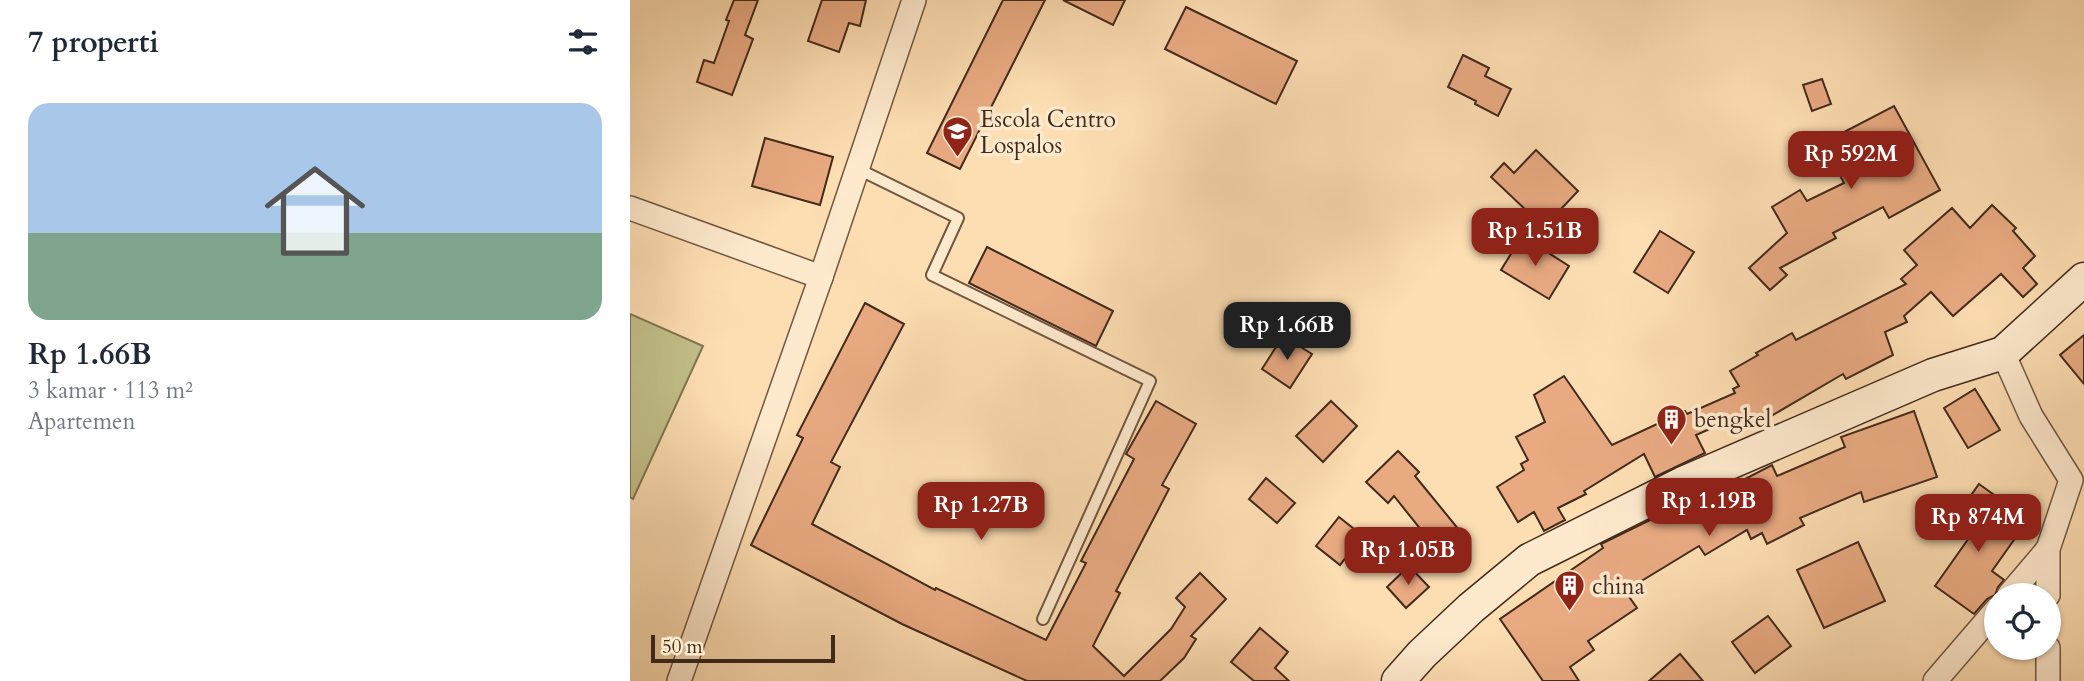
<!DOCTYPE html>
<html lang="id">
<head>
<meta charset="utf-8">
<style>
  body { margin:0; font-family:Cardo,serif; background:#f6f6f7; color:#1f2937; height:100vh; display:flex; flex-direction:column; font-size:26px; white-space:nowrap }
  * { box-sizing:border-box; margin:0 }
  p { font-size:23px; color:#747a83 }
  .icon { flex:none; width:38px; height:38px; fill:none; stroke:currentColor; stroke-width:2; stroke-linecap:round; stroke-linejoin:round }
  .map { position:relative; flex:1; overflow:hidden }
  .sheet { display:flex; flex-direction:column; background:#fff; width:630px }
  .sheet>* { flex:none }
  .controls { position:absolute; left:1354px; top:583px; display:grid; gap:14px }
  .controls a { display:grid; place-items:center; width:77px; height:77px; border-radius:50%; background:#fff; box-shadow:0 2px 5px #0004; font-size:35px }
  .scale { position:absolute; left:21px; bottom:18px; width:184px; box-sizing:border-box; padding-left:7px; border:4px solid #422a1b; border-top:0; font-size:19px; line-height:24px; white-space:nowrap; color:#422a1b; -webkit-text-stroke:5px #fee9cd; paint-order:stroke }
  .price { position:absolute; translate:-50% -60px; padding:0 16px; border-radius:14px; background:#8f2418; color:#fff; font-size:23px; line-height:46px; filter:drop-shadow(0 2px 4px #0008) }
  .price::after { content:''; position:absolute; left:50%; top:42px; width:21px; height:16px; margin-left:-10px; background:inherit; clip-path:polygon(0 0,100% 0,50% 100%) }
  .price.on { background:#222; color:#fff }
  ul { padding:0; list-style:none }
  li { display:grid; align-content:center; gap:14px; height:371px; padding:0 28px }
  li span { display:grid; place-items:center; height:217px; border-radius:21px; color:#555 }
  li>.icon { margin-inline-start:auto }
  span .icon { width:126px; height:126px; fill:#fffc; stroke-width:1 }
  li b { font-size:30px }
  h2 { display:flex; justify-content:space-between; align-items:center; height:84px; padding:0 28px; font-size:30px }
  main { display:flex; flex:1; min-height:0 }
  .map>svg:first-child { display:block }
  .green { fill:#c2c08a; stroke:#827552; stroke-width:2 }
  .building { fill:#e9aa82; stroke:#422a1b; stroke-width:2 }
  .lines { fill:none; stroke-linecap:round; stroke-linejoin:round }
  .lane-casing { stroke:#715741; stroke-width:14 }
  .street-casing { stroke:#715741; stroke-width:26 }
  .secondary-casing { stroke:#422a1b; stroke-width:35 }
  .lane { stroke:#fee9cd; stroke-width:10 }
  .street { stroke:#fee9cd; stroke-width:23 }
  .secondary { stroke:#fee9cd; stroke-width:32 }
  .labels { text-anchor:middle; stroke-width:7; stroke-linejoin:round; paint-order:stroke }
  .poi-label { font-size:23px; fill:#422a1b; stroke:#fee9cd; text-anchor:start }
</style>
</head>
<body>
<main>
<section class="sheet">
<h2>7 properti<svg class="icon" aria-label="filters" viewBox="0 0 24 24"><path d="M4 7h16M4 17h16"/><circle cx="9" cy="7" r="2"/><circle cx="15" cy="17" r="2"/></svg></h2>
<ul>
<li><span style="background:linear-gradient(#a9c7e8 60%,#7fa58c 0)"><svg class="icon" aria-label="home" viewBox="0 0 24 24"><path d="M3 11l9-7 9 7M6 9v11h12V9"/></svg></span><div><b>Rp 1.66B</b><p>3 kamar · 113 m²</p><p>Apartemen</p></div></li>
</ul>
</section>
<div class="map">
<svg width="1454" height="681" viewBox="0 0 1454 681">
  <rect width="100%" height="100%" fill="#fdddb2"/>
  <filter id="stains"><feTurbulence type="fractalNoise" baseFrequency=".00286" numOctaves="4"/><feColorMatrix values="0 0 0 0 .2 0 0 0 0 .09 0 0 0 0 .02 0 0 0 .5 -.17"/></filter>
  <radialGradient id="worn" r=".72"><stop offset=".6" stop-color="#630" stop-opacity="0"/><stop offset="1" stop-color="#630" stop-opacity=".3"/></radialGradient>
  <path class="green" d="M0 314 73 346 3 499 0 497Z"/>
  <g class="building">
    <path d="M104 0H128L115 35 123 39 102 95 67 82 74 60 84 63 99 21 96 20Z"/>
    <path d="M192 0H236L230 26 219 23 209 52 178 41Z"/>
    <path d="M373 0H415L330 169 297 153Z"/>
    <path d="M433 0H495L483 25Z"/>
    <path d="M556 7 667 61 646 104 535 49Z"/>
    <path d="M833 55 859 68 855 76 881 89 868 116 845 104 846 101 818 87Z"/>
    <path d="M1192 79 1201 104 1182 111 1173 85Z"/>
    <path d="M1264 106 1310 190 1259 218 1253 207 1203 233 1206 238 1150 268 1157 275 1140 290 1119 268 1157 233 1142 207 1170 190 1177 201 1214 183 1193 143Z"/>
    <path d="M135 138 203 157 190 205 122 186Z"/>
    <path d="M906 150 948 191 914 227 861 177 874 163 884 173Z"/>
    <path d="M1362 205 1386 228 1383 231 1405 256 1393 268 1407 284 1393 297 1371 274 1323 316 1301 292 1274 316 1277 322 1255 332 1263 355 1216 379 1213 374 1124 426 1116 413 1066 435 1075 453 1025 477 1014 454 954 491 956 494 928 508 935 520 914 531 904 512 888 522 867 487 894 470 891 464 898 460 886 437 915 422 904 395 934 376 982 445 1055 411 1057 414 1105 393 1103 389 1109 386 1100 371 1128 355 1126 353 1162 333 1166 340 1276 284 1271 279 1287 265 1274 250 1322 208 1340 228Z"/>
    <path d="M1030 231 1064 252 1038 293 1004 272Z"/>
    <path d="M892 236 939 266 919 299 871 270Z"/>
    <path d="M357 247 483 311 466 346 339 283Z"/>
    <path d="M235 303 274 324 201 462 210 467 182 524 305 590 306 588 416 640 456 563 451 561 504 459 496 454 526 401 566 424 532 485 539 489 486 591 490 593 463 646 494 676 541 629 555 607 546 598 570 573 596 599 561 636 566 639 554 658 530 681H397L272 624 121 545 173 438 167 435Z"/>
    <path d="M1454 335V384L1430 355Z"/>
    <path d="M653 336 682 354 660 388 632 369Z"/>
    <path d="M1345 389 1370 430 1338 448 1314 408Z"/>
    <path d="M701 401 727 426 693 462 666 436Z"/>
    <path d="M1284 411 1307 477 1234 502 1231 492 1170 518 1174 525 1137 544 1132 533 1121 539 1117 530 1075 555 1069 546 995 591 1007 608 958 641 964 650 940 667 949 681H913L870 619 973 548 971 544 1061 500 1085 489 1088 493 1142 465 1147 476 1215 447 1211 437Z"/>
    <path d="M768 451 789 472 785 476 830 531 814 544 807 535 800 541 764 496 758 503 736 482Z"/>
    <path d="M636 478 665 503 647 523 619 499Z"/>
    <path d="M1349 484 1374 502 1362 519 1386 537 1362 571 1374 580 1368 587 1365 595 1357 599 1344 614 1305 586 1346 528 1327 515Z"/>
    <path d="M709 517 743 544 731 559 721 551 710 565 686 546Z"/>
    <path d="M1228 542 1255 601 1194 628 1167 570Z"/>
    <path d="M779 566 799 587 776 608 757 587Z"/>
    <path d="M1138 616 1161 646 1125 673 1102 642Z"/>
    <path d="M630 628 658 652 645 668 659 681H624L601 662Z"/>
    <path d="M1050 654 1073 681H1019Z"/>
  </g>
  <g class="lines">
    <defs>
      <path id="lane" d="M228 169 328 218 302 275 520 381 413 619"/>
      <g id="street">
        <path d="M0 208 191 277"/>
        <path d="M1373 353 1401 416 1441 480 1418 549V595"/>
        <path d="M1379 595 1418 549"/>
        <path d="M49 681 191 277 284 0"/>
        <path d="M1305 681 1367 609"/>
        <path d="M1418 681V648"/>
      </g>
      <path id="secondary" d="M768 681 792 654 841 608 899 560 1053 483 1303 375 1373 353 1454 279"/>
    </defs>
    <use href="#lane" class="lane-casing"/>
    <use href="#street" class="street-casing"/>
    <use href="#secondary" class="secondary-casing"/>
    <use href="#lane" class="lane"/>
    <use href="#street" class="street"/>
    <use href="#secondary" class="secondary"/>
  </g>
  <defs>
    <symbol id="school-pin" viewBox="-11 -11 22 30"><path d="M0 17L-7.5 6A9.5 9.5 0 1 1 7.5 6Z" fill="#8f2418" stroke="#fee9cd"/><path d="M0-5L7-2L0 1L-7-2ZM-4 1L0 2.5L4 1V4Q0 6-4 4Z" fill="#fff"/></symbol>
    <symbol id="building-pin" viewBox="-11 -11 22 30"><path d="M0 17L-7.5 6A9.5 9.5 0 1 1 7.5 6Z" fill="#8f2418" stroke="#fee9cd"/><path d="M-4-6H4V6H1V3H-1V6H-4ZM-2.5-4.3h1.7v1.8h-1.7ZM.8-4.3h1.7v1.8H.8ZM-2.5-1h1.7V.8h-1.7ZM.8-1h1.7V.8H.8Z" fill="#fff"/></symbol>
  </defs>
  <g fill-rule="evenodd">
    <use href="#school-pin" x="310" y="114" width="35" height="47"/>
    <use href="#building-pin" x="1024" y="402" width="35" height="47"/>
    <use href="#building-pin" x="922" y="568" width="35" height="47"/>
  </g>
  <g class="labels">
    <g class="poi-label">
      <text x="350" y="127">Escola Centro<tspan x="350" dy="26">Lospalos</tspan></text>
      <text x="1064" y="427">bengkel</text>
      <text x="962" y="594">china</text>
    </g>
  </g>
  <rect width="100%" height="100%" filter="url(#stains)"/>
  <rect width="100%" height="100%" fill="url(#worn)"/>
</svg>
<div class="controls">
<a><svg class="icon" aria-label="locate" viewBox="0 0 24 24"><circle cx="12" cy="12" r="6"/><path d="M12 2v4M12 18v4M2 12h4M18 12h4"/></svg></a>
</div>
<div class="scale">50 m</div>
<b class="price" style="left:1221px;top:191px">Rp 592M</b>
<b class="price" style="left:905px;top:268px">Rp 1.51B</b>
<b class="price on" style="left:657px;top:362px">Rp 1.66B</b>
<b class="price" style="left:1079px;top:538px">Rp 1.19B</b>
<b class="price" style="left:351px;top:542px">Rp 1.27B</b>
<b class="price" style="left:1348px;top:554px">Rp 874M</b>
<b class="price" style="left:778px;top:587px">Rp 1.05B</b>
</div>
</main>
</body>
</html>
